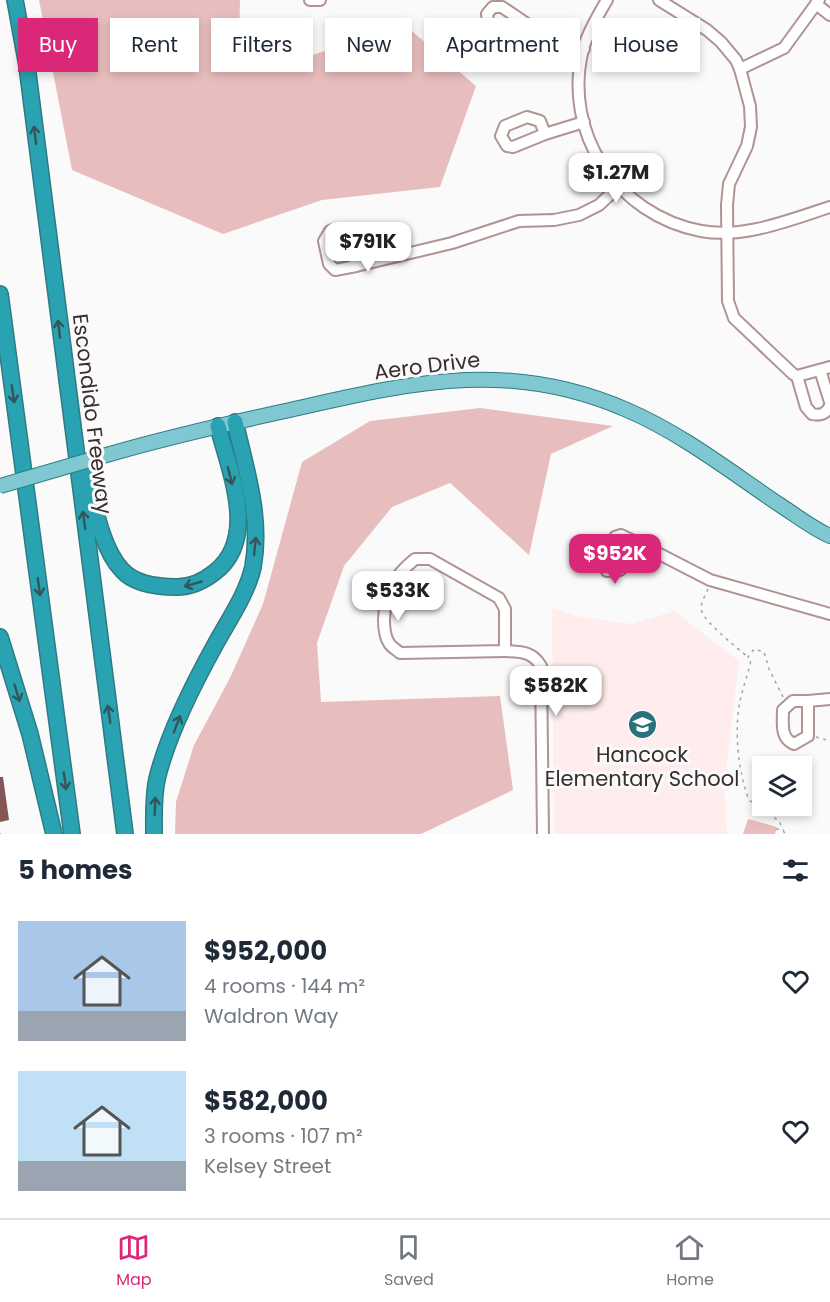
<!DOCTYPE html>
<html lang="en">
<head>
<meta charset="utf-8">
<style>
  body { margin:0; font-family:Poppins,sans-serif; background:#f2f2f3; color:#1f2937; height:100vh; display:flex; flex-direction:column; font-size:22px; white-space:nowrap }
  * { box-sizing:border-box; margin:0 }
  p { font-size:20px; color:#747a83 }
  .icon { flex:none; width:33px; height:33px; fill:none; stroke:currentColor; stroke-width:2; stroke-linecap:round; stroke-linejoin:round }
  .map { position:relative; height:834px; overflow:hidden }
  .sheet { display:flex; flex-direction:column; background:#fff; flex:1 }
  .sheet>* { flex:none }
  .banner { position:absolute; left:18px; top:18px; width:795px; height:54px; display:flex; gap:12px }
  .controls { position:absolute; left:752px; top:756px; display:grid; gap:12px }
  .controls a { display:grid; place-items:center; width:60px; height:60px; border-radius:0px; background:#fff; box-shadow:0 3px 9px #0003; font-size:30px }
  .price { position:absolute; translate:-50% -51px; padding:0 14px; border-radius:12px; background:#fff; color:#222; font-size:20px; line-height:39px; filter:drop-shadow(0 2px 3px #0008) }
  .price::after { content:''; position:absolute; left:50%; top:36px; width:18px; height:14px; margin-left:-9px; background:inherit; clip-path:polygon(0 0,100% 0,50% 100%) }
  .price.selected { background:#db2777; color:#fff }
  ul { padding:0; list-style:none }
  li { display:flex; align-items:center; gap:18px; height:150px; padding:0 18px }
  li span { display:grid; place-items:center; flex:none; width:168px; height:120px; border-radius:0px; color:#555 }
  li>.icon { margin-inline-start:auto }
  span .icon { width:72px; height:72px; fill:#fffc; stroke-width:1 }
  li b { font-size:26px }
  h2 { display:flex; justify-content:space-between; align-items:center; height:72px; padding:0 18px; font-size:26px }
  .pill { padding:0 21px; border-radius:0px; background:#fff; box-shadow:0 3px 9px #0003; font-size:21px; line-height:54px }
  .pill.selected { background:#db2777; color:#fff }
  .dock { display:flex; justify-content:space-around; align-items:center; height:84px; border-top:2px solid #e0e1e3; background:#fff; font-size:16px; color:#747a83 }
  .dock a { display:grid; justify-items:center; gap:3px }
  .dock .selected { color:#db2777 }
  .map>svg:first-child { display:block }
  .built { fill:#feedec }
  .green { fill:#e8bdbd }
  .building { fill:#865657 }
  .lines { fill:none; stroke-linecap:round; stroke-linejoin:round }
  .minor-casing { stroke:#b19392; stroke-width:14 }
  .major-casing { stroke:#2f7a83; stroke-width:16 }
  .highway-casing { stroke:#2f7a83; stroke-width:18 }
  .path { stroke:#a8a3a3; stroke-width:1.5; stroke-dasharray:3 4.5; stroke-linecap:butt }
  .minor { stroke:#fff; stroke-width:10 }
  .major { stroke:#7fc8d1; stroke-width:14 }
  .highway { stroke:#29a3b2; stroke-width:15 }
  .major-bridge-casing { stroke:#2f7a83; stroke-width:16; stroke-linecap:butt }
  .major-bridge { stroke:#7fc8d1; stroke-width:14 }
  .oneway { stroke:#33565c }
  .labels { text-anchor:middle; stroke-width:6; stroke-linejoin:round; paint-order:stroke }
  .street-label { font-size:21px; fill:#392d2d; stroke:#fafafa }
  .poi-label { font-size:21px; fill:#392d2d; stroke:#fafafa }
</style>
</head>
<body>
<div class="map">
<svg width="830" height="834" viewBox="0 0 830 834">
  <rect width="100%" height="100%" fill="#fafafa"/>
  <path class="built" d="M552 608 580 617 633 624 674 611 739 661 724 787 727 834H554Z"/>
  <g class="green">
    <path d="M39 0H240L239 47 312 55 406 26 476 86 440 187 322 200 223 234 72 170Z"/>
    <path d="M480 408 613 426 551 454 529 555 450 483 392 507 344 566 317 643 321 702 500 696 513 790 421 834H175L176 802 194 745 230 678 263 604 302 462 370 421Z"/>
    <path d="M748 819 777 827 775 834H743Z"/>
  </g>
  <path class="building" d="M0 777H3L9 820 0 822Z"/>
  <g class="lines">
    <defs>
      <g id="minor">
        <path d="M310 0H320"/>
        <path d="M607 0C598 15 588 32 583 49 562 133 617 215 701 231 744 239 789 220 830 207"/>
        <path d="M659 0 707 30 721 42 736 60 740 69 750 106 751 127 747 146 729 184 727 205 728 301 734 318 793 374 797 376 830 367"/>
        <path d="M819 0 816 4 830 15"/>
        <path d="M493 7H502L530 26 523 37 515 41C499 36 488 32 487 14Z"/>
        <path d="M530 26 556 41 584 49"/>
        <path d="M740 69 784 48 816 4"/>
        <path d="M527 117 540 121 545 134 513 147 507 146 501 136 505 126Z"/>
        <path d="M545 134 584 122"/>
        <path d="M337 229 348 234 356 266 335 270 329 264 324 241 330 231Z"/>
        <path d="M356 266 452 243 519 221 554 220 579 215 599 205 618 187"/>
        <path d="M820 370 830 402"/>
        <path d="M797 376 806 407 812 414C821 416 826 414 830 406"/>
        <path d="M621 535 638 543 620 570 607 571C599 558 609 548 615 537Z"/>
        <path d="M638 543 710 580 830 614"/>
        <path d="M415 559H430L499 598 505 609V651L400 653C397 650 391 647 389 643 385 637 384 627 384 620 385 592 394 576 415 559Z"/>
        <path d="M505 651C521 652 532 651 541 666L543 834"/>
        <path d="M793 701H808V736L794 744C780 738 783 724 783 710Z"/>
        <path d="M808 701 830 699"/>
      </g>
      <path id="major" d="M110 454C168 437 226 424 285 411 407 384 505 357 627 410 681 433 731 472 780 505 797 516 812 528 830 536"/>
      <g id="highway">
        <path d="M15 0 27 66 125 834"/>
        <path d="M0 294 72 834"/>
        <path d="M84 463C93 495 99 546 122 570 135 585 159 587 177 587 191 587 205 580 215 572 259 538 229 470 218 426"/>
        <path d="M0 637 30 734 54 834"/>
        <path d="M154 834C154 816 153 797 157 779 167 737 194 683 215 645 228 621 247 594 253 567 262 518 246 470 235 422"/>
      </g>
    </defs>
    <use href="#minor" class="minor-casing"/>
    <use href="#major" class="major-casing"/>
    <use href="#highway" class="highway-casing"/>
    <g class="path">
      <path d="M708 589C705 596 699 605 702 612 705 622 738 649 747 656"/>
      <path d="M783 697 769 669 764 652 754 649 748 657 751 660C748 674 743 687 740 701 734 730 738 773 749 800L779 821 783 830"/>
      <path d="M816 737 830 741"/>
      <path d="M776 829 783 830 785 834"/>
      <path d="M0 834H1"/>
    </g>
    <use href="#minor" class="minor"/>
    <use href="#major" class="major"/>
    <use href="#highway" class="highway"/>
    <defs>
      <path id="major-bridge" d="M0 486 110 454"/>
    </defs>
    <use href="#major-bridge" class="major-bridge-casing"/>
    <use href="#major-bridge" class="major-bridge"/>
  </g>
  <defs><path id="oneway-shaft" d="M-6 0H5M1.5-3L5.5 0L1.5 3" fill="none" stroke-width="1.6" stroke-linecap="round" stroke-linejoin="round" transform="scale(1.5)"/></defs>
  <g class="oneway">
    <use href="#oneway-shaft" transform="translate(35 135) rotate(-97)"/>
    <use href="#oneway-shaft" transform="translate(59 329) rotate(-97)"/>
    <use href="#oneway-shaft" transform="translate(13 394) rotate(82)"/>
    <use href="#oneway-shaft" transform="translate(230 476) rotate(76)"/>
    <use href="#oneway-shaft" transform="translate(84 520) rotate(-98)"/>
    <use href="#oneway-shaft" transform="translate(255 546) rotate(-84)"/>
    <use href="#oneway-shaft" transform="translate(193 584) rotate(164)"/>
    <use href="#oneway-shaft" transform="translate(39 587) rotate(82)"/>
    <use href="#oneway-shaft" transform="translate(17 693) rotate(73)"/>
    <use href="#oneway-shaft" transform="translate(109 714) rotate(-98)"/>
    <use href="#oneway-shaft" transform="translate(177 724) rotate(-69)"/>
    <use href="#oneway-shaft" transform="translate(65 781) rotate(82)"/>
    <use href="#oneway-shaft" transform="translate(155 806) rotate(-88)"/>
  </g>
  <defs>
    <symbol id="school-disc" viewBox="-11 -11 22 22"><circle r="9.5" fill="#29727b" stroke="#fafafa"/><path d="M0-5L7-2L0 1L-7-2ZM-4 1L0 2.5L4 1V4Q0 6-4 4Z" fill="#fff"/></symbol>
  </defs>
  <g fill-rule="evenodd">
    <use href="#school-disc" x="626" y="708" width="33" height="33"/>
  </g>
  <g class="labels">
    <g class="street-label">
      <text transform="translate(427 366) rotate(-7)" y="7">Aero Drive</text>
      <text transform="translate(92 414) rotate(83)" y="7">Escondido Freeway</text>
    </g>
    <g class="poi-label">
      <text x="642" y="762">Hancock<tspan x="642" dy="24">Elementary School</tspan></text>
    </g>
  </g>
</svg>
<div class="controls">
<a><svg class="icon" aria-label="layers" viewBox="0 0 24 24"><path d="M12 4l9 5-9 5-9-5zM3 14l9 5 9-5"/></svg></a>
</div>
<b class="price" style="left:616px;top:204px">$1.27M</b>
<b class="price" style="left:368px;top:273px">$791K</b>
<b class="price selected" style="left:615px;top:585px">$952K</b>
<b class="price" style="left:398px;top:622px">$533K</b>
<b class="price" style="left:556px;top:717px">$582K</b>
<div class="banner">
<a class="pill selected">Buy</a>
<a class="pill">Rent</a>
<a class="pill">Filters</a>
<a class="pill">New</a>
<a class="pill">Apartment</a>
<a class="pill">House</a>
</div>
</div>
<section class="sheet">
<h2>5 homes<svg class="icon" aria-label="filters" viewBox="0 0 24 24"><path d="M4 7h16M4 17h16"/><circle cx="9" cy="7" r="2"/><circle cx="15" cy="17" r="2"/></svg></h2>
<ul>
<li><span style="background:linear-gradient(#a9c7e8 75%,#9aa5b1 0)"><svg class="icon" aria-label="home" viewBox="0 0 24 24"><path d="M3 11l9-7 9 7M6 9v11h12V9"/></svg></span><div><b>$952,000</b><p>4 rooms · 144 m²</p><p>Waldron Way</p></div><svg class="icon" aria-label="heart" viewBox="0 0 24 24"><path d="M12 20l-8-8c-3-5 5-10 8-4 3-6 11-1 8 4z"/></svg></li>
<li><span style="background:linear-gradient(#bfe0f5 75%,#9aa5b1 0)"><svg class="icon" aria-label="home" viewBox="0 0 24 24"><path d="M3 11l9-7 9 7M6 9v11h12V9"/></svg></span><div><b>$582,000</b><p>3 rooms · 107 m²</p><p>Kelsey Street</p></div><svg class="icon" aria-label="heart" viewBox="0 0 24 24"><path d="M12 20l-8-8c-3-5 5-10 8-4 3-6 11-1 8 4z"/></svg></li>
</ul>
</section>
<nav class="dock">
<a class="selected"><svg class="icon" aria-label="map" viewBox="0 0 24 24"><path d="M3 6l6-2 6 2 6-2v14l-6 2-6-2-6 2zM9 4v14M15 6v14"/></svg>Map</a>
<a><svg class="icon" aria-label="saved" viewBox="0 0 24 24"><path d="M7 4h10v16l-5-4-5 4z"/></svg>Saved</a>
<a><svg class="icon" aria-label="home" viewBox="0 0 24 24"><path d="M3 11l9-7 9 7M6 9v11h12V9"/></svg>Home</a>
</nav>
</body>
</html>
